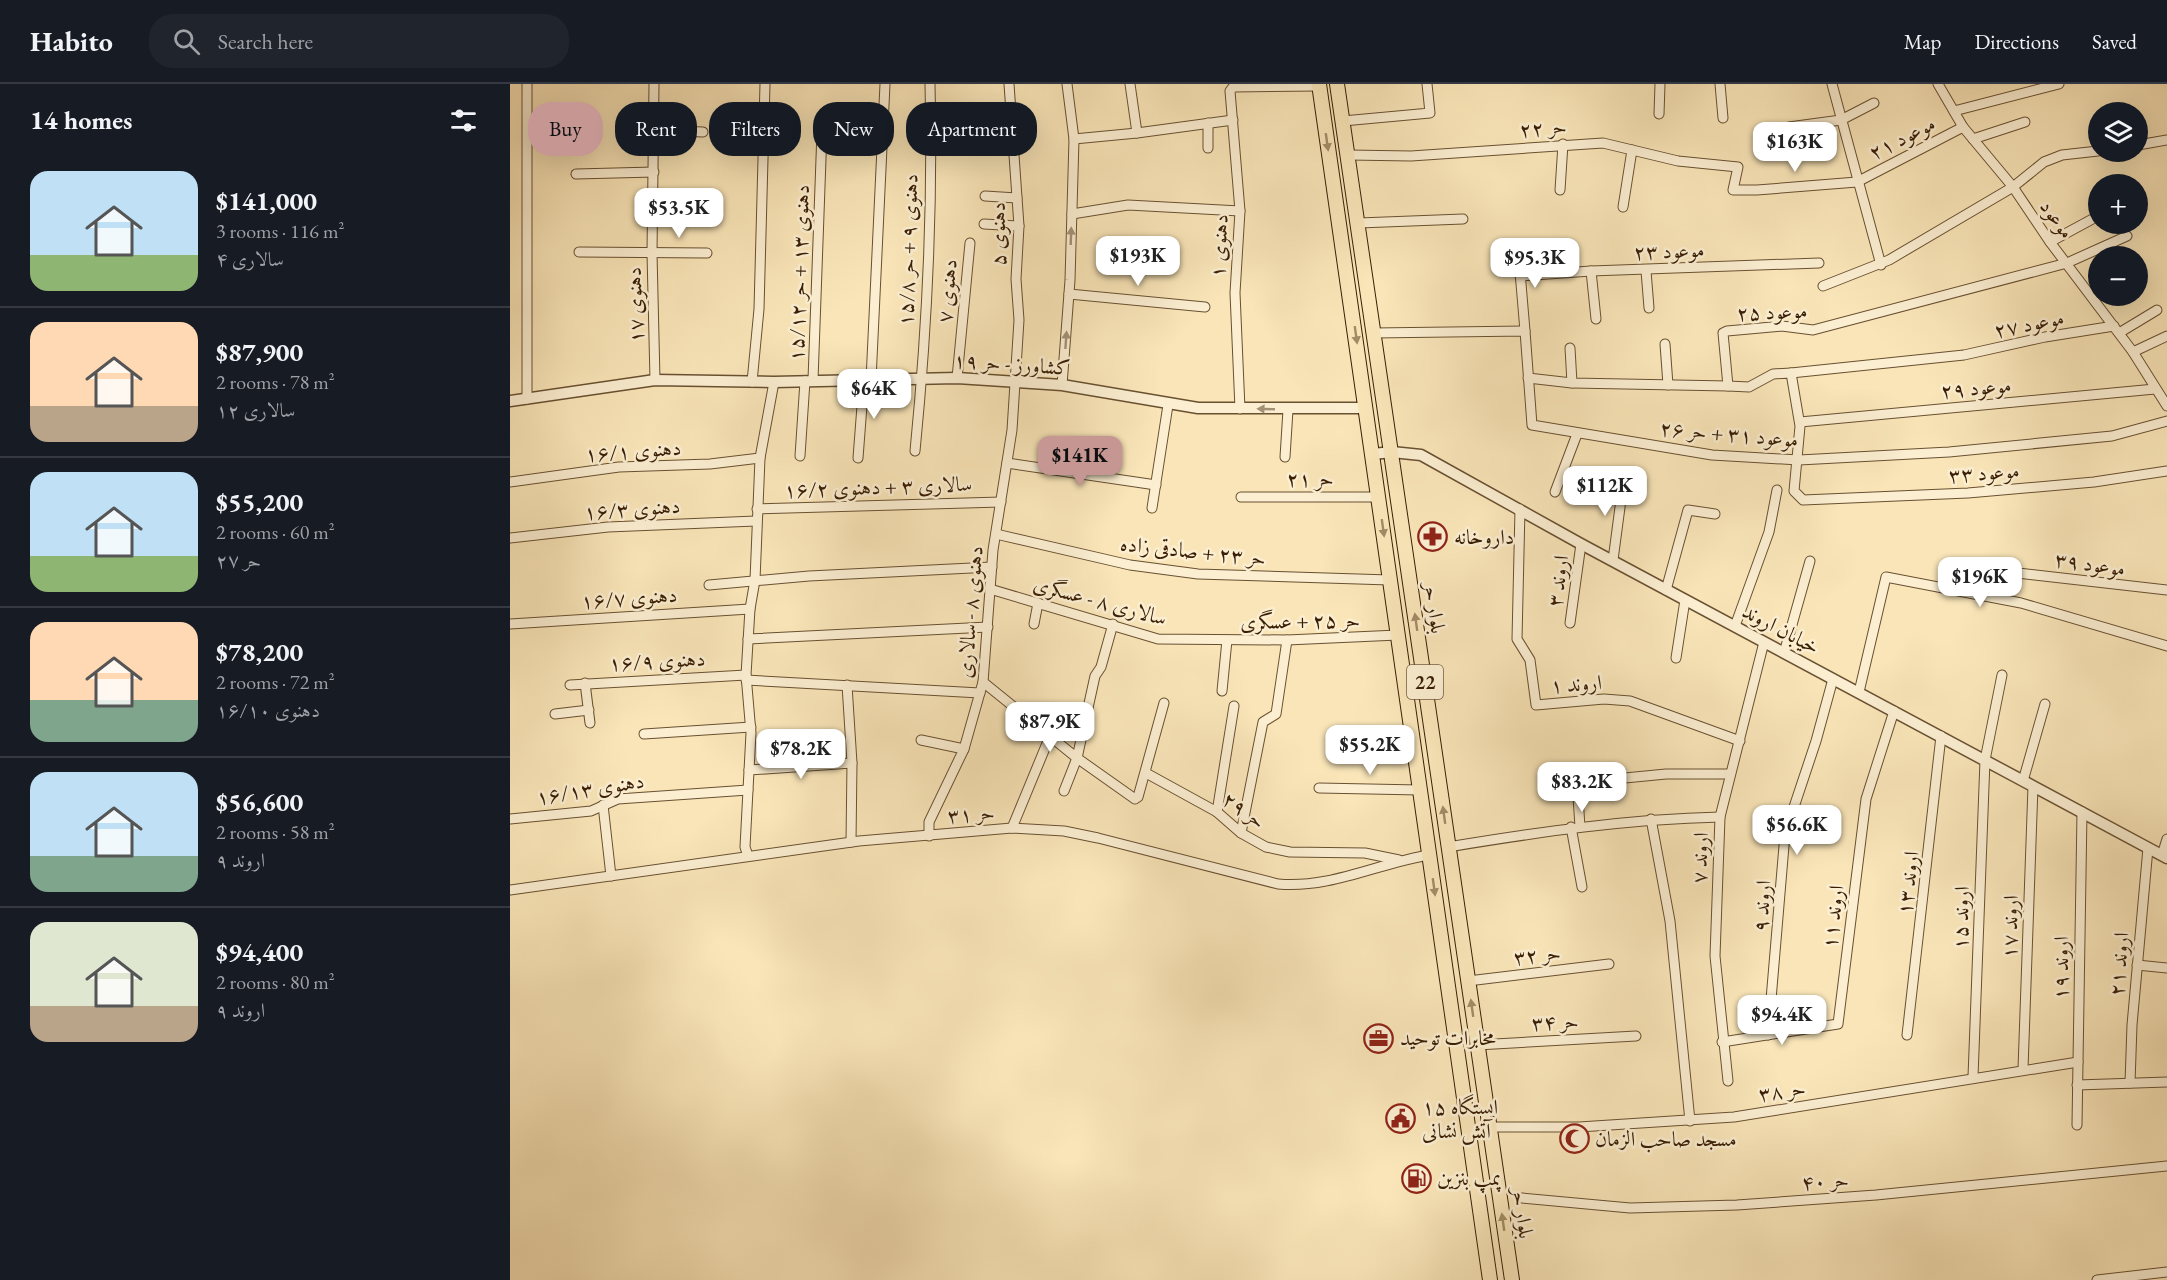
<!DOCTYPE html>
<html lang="en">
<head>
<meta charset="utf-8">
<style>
  body { margin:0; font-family:"EB Garamond",Amiri,serif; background:#20242c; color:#f1f3f6; height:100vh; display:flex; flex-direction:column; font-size:22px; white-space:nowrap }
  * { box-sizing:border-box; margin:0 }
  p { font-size:20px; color:#9ea1a6 }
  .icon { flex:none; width:33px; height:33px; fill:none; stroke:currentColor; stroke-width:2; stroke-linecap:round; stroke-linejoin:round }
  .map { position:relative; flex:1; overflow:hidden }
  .details { display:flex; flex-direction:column; background:#171b24; width:510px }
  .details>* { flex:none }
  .hud { position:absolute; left:18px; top:18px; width:570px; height:54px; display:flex; gap:12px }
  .tools { position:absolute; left:1578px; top:18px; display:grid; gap:12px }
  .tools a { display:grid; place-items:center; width:60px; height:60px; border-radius:50%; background:#171b24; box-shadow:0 6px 24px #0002; font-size:30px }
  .price { position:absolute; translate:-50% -51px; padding:0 14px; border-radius:12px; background:#fff; color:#222; font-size:20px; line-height:39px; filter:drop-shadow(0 2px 3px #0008) }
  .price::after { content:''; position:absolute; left:50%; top:36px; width:18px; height:14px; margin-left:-9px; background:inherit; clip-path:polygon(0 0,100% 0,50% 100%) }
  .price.on { background:#c59692; color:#111 }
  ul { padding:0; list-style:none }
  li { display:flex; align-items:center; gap:18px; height:150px; padding:0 30px }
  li+li { border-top:2px solid #363941 }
  li span { display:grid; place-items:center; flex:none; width:168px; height:120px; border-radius:18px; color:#555 }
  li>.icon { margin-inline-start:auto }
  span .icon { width:72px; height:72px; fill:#fffc; stroke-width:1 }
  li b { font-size:26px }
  h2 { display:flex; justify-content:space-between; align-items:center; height:72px; padding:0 30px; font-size:26px }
  .tag { padding:0 21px; border-radius:24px; background:#171b24; box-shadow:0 6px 24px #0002; font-size:21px; line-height:54px }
  .tag.on { background:#c59692; color:#111 }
  header { display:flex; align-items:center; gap:36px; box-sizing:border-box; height:84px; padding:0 30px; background:#171b24; border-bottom:2px solid #363941 }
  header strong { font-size:28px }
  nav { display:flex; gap:33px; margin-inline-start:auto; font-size:21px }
  .search { width:420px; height:54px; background:#20242c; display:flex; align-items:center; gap:15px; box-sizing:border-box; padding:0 21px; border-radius:24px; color:#9ea1a6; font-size:22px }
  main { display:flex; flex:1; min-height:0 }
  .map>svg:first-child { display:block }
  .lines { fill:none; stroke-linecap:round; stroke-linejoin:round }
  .minor-casing { stroke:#695031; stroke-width:11 }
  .tertiary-casing { stroke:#695031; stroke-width:13 }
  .primary-casing { stroke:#391e04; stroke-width:16 }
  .minor { stroke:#fbeed1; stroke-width:9 }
  .tertiary { stroke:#fbeed1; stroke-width:10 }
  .primary { stroke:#f9e5b8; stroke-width:14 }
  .oneway { fill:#a38b67 }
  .oneway2 { fill:#a49075 }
  .labels { text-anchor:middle; stroke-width:5; stroke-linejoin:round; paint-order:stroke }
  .shield { fill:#fbeed1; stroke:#735c42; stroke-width:1.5 }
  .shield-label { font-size:20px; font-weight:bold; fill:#391e04 }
  .street-label { font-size:21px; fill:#391e04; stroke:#fbeed1 }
  .poi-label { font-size:21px; fill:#391e04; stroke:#fbeed1; text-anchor:start }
</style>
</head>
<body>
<header>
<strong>Habito</strong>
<div class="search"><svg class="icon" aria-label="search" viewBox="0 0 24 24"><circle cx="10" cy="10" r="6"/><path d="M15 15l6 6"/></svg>Search here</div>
<nav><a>Map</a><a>Directions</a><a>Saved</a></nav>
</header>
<main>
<section class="details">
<h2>14 homes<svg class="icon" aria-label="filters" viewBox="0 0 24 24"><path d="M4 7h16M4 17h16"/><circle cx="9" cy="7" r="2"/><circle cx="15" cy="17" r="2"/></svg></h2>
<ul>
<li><span style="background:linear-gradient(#bfe0f5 70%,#8fb573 0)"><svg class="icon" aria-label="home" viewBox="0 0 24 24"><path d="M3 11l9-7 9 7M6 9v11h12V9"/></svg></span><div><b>$141,000</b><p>3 rooms · 116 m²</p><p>سالاری ۴</p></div></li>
<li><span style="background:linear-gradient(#ffd9b3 70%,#b9a48a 0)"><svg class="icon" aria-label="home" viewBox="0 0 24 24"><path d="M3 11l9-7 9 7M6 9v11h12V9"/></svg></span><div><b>$87,900</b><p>2 rooms · 78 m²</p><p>سالاری ۱۲</p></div></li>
<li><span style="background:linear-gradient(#bfe0f5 70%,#8fb573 0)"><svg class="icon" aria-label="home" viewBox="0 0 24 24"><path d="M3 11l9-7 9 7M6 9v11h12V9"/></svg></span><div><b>$55,200</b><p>2 rooms · 60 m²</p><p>حر ۲۷</p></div></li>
<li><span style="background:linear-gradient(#ffd9b3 65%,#7fa58c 0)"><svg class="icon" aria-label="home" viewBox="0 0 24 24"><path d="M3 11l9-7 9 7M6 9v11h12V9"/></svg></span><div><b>$78,200</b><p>2 rooms · 72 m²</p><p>دهنوی ۱۶/۱۰</p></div></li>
<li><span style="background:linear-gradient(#bfe0f5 70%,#7fa58c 0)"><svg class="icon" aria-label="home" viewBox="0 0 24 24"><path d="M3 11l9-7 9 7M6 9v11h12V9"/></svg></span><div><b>$56,600</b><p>2 rooms · 58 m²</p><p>اروند ۹</p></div></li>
<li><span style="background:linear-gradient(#dfe7d0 70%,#b9a48a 0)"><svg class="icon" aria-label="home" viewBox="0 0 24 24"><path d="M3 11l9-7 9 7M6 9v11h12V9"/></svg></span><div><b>$94,400</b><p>2 rooms · 80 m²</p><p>اروند ۹</p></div></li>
</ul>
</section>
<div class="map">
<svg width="1657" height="1196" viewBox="0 0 1657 1196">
  <rect width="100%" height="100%" fill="#f9e5b8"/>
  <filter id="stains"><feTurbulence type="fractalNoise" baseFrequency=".00333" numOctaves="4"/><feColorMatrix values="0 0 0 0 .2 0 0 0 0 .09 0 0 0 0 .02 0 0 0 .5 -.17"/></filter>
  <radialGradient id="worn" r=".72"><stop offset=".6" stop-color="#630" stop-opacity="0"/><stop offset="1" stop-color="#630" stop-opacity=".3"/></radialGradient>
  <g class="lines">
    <defs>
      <g id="minor">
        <path d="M144 0 142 169 145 296"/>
        <path d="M620 0 627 49 723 36"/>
        <path d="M1210 0 1213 34"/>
        <path d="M1322 0 1371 181"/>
        <path d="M1428 0 1453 43 1503 103 1540 158 1623 268 1657 322"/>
        <path d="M1444 27 1549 0"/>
        <path d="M1149 30 1150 0"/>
        <path d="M833 37 920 29 917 0"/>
        <path d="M1279 43 1331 36 1364 19"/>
        <path d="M144 46 193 48"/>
        <path d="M564 55 627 49"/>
        <path d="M1463 55 1515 38"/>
        <path d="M1628 61 1657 56"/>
        <path d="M698 64V39"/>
        <path d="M839 71 901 72 1093 59 1168 77 1228 83 1223 106H1247L1347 98 1453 43"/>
        <path d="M66 90 144 88"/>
        <path d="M1050 106 1053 60"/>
        <path d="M475 112 507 114"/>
        <path d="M1113 123 1122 66"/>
        <path d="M562 130 618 121 730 127"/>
        <path d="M849 139 953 135"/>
        <path d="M474 140 509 142"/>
        <path d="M1617 152 1557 179 1303 246 1272 242 1217 247 1213 249 1218 302 1239 303 1263 290 1281 289 1290 342 1284 407 1293 416 1458 409 1584 398 1657 387"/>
        <path d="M1540 158 1588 132"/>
        <path d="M1008 164 1015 247"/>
        <path d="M69 168 197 169"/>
        <path d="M1081 187 1086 235"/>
        <path d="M1136 187 1139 224"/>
        <path d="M1010 192 1081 187 1309 179"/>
        <path d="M1313 202 1379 176 1503 103 1534 78 1552 71 1588 67"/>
        <path d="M559 210 695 223"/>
        <path d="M864 249 1015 247 1022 341 1202 371 1289 376 1439 368 1602 352 1657 337"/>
        <path d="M1609 249 1647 226"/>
        <path d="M1155 260 1158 301"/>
        <path d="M1060 264 1062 299"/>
        <path d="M1623 268 1657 252"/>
        <path d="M1281 289 1454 271 1535 253 1604 242"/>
        <path d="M447 294 460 159"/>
        <path d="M1018 294 1062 299 1218 302"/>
        <path d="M303 296 312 47"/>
        <path d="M361 296 375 0"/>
        <path d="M242 298 249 225 255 0"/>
        <path d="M552 301 560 196 564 55 557 0"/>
        <path d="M17 315V0"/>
        <path d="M730 325 725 209 730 127 720 7 723 3 809 2"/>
        <path d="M1290 338 1645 305"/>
        <path d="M405 367C417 246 423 122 420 0"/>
        <path d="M290 372 295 297"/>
        <path d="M775 373 778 326"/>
        <path d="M348 374 354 296"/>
        <path d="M497 379 646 401"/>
        <path d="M0 398 109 383 200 380 250 374"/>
        <path d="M1045 408 1067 350"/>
        <path d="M731 413H869"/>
        <path d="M642 424 658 321"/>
        <path d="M247 425 491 418"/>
        <path d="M1010 425 1007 555 1020 576 1026 621 1094 615 1120 617 1230 657"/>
        <path d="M486 450 620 481 688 490 880 496"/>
        <path d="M0 454 98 443 246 437"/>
        <path d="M1103 476 1114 393"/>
        <path d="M1499 488 1657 506"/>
        <path d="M199 501 299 492 482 483"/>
        <path d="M480 505 648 555 777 556 888 551"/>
        <path d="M1156 506 1178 426 1205 430"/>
        <path d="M1060 539 1071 460"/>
        <path d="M0 540 240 525"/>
        <path d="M524 540 528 519"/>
        <path d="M1225 542 1259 448 1267 406"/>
        <path d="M238 555 478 543"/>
        <path d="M1274 569 1300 477"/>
        <path d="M1166 574 1175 516"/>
        <path d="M236 596 470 609"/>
        <path d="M473 598 567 674 625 715 628 713 654 619"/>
        <path d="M75 599 80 639"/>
        <path d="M60 601 236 591"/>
        <path d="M337 601 342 679 341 758"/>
        <path d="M712 607 717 556"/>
        <path d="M1349 608 1376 493 1511 519 1657 562"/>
        <path d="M45 630 79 626"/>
        <path d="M134 650 241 643"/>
        <path d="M411 656 454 665"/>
        <path d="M239 686 342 679"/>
        <path d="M636 689 707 728 731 749 756 763 780 768 855 769 889 776"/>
        <path d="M1067 697 1070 743"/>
        <path d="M1513 697 1535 620"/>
        <path d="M1053 700 1156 690H1219"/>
        <path d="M809 704 910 706"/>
        <path d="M554 707 567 674 585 592 591 583 603 540"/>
        <path d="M93 721 101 792"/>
        <path d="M707 728 724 622"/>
        <path d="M0 735 81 727 108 715 238 706"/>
        <path d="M1141 735 1160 837 1180 1037"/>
        <path d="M1061 743 1072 803"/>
        <path d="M502 744 540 652"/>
        <path d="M731 749 753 638 766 630 777 556"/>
        <path d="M419 752V738L454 665 473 598 483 466 502 346 509 236 506 195 509 142 499 0"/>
        <path d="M938 763C1029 748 1118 735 1210 733"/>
        <path d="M1652 771 1657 755"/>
        <path d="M238 772 235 763 241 649 236 591 240 525 245 496 250 374 264 298"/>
        <path d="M0 806 349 757 502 744 554 747 588 754 768 800C820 805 869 779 919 771"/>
        <path d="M1627 881 1657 884"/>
        <path d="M958 897 1099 880"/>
        <path d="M1258 951 1275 750 1306 657 1323 595"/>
        <path d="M1397 951 1431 652"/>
        <path d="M1212 958 1328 940 1356 715 1384 627"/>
        <path d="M967 961 1126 952"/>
        <path d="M1513 985 1523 702"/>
        <path d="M1463 993 1475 676 1492 591"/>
        <path d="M1218 997 1205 872 1210 733 1254 558"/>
        <path d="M1620 999 1622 941 1638 764"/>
        <path d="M1567 1001 1657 998"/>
        <path d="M1567 1041 1572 728"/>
        <path d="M979 1043H1069L1224 1033 1568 978"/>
        <path d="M1012 1114 1120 1124 1227 1121 1366 1111 1657 1082"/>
        <path d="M1587 1196 1657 1188"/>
      </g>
      <g id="tertiary">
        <path d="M0 317 145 296 264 298 447 294 552 301 688 324H856"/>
        <path d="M863 370 882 368 911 371 1071 460 1657 774"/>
      </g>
      <g id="primary">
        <path d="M809 0 980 1196"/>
        <path d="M827 0 1002 1196"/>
      </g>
    </defs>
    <use href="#minor" class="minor-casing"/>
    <use href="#tertiary" class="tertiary-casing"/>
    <use href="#primary" class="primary-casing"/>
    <use href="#minor" class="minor"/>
    <use href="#tertiary" class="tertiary"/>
    <use href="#primary" class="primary"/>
  </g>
  <defs><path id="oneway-solid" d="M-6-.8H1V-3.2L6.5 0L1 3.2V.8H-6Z" transform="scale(1.5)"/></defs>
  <g class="oneway">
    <use href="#oneway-solid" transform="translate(817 58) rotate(82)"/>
    <use href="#oneway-solid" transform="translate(846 251) rotate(82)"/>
    <use href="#oneway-solid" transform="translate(873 444) rotate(82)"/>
    <use href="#oneway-solid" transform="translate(906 538) rotate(-98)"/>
    <use href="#oneway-solid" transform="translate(934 731) rotate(-98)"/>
    <use href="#oneway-solid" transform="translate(924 803) rotate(82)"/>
    <use href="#oneway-solid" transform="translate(962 924) rotate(-98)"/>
    <use href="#oneway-solid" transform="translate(993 1138) rotate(-98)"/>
  </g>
  <g class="oneway2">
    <use href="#oneway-solid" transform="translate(561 152) rotate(-88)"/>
    <use href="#oneway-solid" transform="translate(556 256) rotate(-86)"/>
    <use href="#oneway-solid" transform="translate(756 325) rotate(-178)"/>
  </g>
  <defs>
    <symbol id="pharmacy-ring" viewBox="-11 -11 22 22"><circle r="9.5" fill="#fbeed1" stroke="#8f2418" stroke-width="1.5"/><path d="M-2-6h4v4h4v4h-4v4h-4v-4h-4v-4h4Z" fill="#8f2418"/></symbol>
    <symbol id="office-ring" viewBox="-11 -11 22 22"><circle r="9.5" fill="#fbeed1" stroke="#8f2418" stroke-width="1.5"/><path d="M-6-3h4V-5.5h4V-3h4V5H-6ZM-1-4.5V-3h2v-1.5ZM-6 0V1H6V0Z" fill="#8f2418"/></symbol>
    <symbol id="civic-ring" viewBox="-11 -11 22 22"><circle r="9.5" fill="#fbeed1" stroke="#8f2418" stroke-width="1.5"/><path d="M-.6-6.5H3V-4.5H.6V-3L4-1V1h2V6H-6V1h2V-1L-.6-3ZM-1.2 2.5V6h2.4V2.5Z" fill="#8f2418"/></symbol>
    <symbol id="mosque-ring" viewBox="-11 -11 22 22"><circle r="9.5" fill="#fbeed1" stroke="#8f2418" stroke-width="1.5"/><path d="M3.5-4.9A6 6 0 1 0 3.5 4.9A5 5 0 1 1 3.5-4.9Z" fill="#8f2418"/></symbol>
    <symbol id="fuel-ring" viewBox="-11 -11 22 22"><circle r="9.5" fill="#fbeed1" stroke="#8f2418" stroke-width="1.5"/><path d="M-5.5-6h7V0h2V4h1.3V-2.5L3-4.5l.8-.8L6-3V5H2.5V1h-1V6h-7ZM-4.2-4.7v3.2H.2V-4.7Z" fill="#8f2418"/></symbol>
  </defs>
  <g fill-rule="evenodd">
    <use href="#pharmacy-ring" x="906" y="436" width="33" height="33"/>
    <use href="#office-ring" x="852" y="938" width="33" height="33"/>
    <use href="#civic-ring" x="874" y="1018" width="33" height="33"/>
    <use href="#mosque-ring" x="1048" y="1038" width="33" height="33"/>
    <use href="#fuel-ring" x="890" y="1078" width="33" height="33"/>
  </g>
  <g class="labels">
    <rect class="shield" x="897" y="581" width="36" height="34" rx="4.5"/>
    <g class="shield-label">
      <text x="915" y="605">22</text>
    </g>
    <g class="street-label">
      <text transform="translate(1033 44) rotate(-5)" y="7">حر ۲۲</text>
      <text transform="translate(1392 54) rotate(-27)" y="7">موعود ۲۱</text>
      <text transform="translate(1547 135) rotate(54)" y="7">موعود</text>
      <text transform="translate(488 150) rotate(-90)" y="7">دهنوی ۵</text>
      <text transform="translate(709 162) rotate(-87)" y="7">دهنوی ۱</text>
      <text transform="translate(398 166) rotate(-88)" y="7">دهنوی ۹ + حر ۱۵/۸</text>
      <text transform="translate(1159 167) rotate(-2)" y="7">موعود ۲۳</text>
      <text transform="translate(289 189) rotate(-88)" y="7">دهنوی ۱۳ + حر ۱۵/۱۲</text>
      <text transform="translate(437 207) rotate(-85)" y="7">دهنوی ۷</text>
      <text transform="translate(125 221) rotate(-92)" y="7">دهنوی ۱۷</text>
      <text transform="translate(1262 228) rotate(-2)" y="7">موعود ۲۵</text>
      <text transform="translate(1519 240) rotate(-11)" y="7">موعود ۲۷</text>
      <text transform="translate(502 280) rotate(4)" y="7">کشاورز - حر ۱۹</text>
      <text transform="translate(1466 304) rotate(-5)" y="7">موعود ۲۹</text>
      <text transform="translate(1219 350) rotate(5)" y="7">موعود ۳۱ + حر ۲۶</text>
      <text transform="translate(123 367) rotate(-4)" y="7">دهنوی ۱۶/۱</text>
      <text transform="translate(1474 389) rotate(-4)" y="7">موعود ۳۳</text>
      <text x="800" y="402">حر ۲۱</text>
      <text transform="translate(368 403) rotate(-2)" y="7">سالاری ۳ + دهنوی ۱۶/۲</text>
      <text transform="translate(122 425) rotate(-4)" y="7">دهنوی ۱۶/۳</text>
      <text transform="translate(683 467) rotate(6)" y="7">حر ۲۳ + صادقی زاده</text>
      <text transform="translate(1580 480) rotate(8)" y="7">موعود ۳۹</text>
      <text transform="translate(1048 497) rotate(-82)" y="7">اروند ۳</text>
      <text transform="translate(119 514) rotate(-4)" y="7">دهنوی ۱۶/۷</text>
      <text transform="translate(590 517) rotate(15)" y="7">سالاری ۸ - عسگری</text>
      <text transform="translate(925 524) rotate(82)" y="7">بلوار حر</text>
      <text transform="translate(460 528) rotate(-85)" y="7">دهنوی ۸ - سالاری</text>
      <text transform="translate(790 537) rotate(-1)" y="7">حر ۲۵ + عسگری</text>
      <text transform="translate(1271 545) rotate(28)" y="7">خیابان اروند</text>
      <text transform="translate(147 577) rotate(-3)" y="7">دهنوی ۱۶/۹</text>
      <text transform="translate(1066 600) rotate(-4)" y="7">اروند ۱</text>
      <text transform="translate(80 705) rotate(-9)" y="7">دهنوی ۱۶/۱۳</text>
      <text transform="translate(734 726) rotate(35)" y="7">حر ۲۹</text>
      <text transform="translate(461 730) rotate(-5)" y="7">حر ۳۱</text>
      <text transform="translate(1190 774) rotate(-87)" y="7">اروند ۷</text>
      <text transform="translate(1398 799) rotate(-83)" y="7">اروند ۱۳</text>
      <text transform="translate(1252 822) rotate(-86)" y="7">اروند ۹</text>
      <text transform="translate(1323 833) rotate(-83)" y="7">اروند ۱۱</text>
      <text transform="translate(1451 834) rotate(-88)" y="7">اروند ۱۵</text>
      <text transform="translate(1500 843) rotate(-88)" y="7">اروند ۱۷</text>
      <text transform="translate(1027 871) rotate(-7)" y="7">حر ۳۲</text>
      <text transform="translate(1609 880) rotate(-85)" y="7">اروند ۲۱</text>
      <text transform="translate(1551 884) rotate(-89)" y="7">اروند ۱۹</text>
      <text transform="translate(1045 938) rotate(-3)" y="7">حر ۳۴</text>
      <text transform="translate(1272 1007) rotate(-8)" y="7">حر ۳۸</text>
      <text transform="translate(1315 1097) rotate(-4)" y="7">حر ۴۰</text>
      <text transform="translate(1013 1129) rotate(82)" y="7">بلوار حر</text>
    </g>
    <g class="poi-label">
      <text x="944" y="460">داروخانه</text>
      <text x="890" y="961">مخابرات توحید</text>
      <text x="912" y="1030">ایستگاه ۱۵<tspan x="912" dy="24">آتش نشانی</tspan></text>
      <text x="1085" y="1062">مسجد صاحب الزمان</text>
      <text x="927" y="1101">پمپ بنزین</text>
    </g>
  </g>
  <rect width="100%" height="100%" filter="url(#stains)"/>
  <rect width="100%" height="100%" fill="url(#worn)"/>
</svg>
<div class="tools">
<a><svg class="icon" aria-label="layers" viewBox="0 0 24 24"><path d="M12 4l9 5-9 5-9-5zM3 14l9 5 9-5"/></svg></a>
<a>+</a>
<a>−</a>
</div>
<b class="price" style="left:1285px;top:89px">$163K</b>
<b class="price" style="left:169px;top:155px">$53.5K</b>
<b class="price" style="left:628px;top:203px">$193K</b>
<b class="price" style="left:1025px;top:205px">$95.3K</b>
<b class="price" style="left:364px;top:336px">$64K</b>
<b class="price on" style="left:570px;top:403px">$141K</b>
<b class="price" style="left:1095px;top:433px">$112K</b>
<b class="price" style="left:1470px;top:524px">$196K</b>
<b class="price" style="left:540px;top:669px">$87.9K</b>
<b class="price" style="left:860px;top:692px">$55.2K</b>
<b class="price" style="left:291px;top:696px">$78.2K</b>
<b class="price" style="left:1072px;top:729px">$83.2K</b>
<b class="price" style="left:1287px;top:772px">$56.6K</b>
<b class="price" style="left:1272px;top:962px">$94.4K</b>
<div class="hud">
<a class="tag on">Buy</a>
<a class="tag">Rent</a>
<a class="tag">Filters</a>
<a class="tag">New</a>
<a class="tag">Apartment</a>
</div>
</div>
</main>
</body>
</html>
